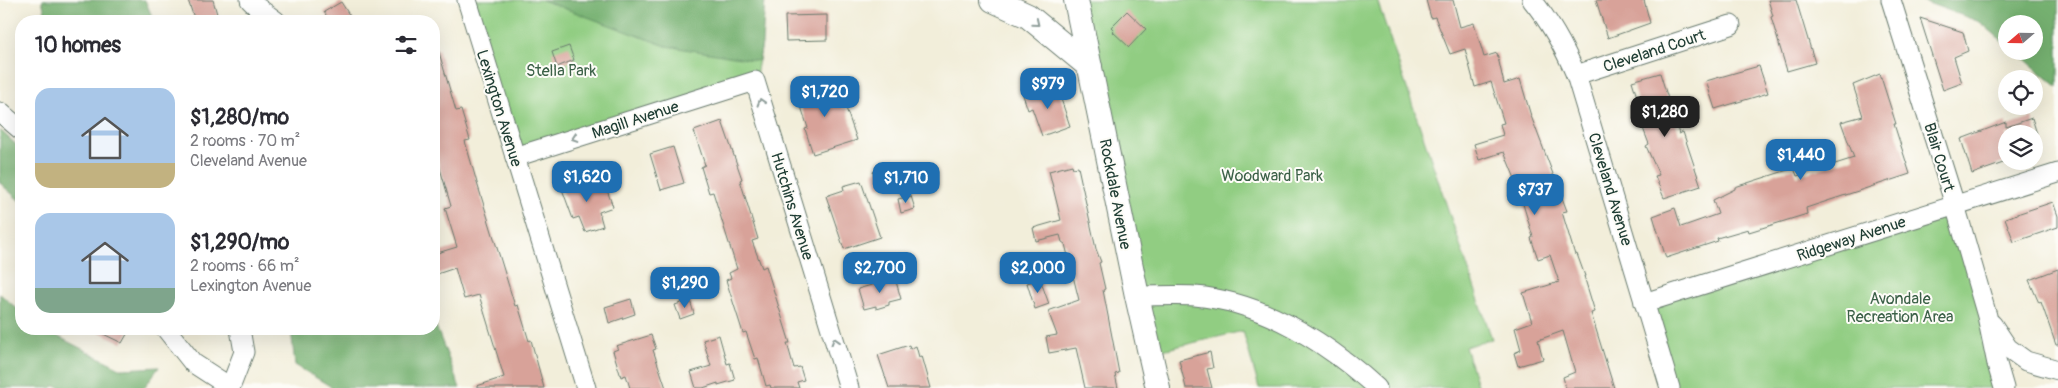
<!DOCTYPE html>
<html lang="en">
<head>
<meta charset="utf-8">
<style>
  body { margin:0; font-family:Pangolin,sans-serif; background:#f2f2f3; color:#2b2b33; height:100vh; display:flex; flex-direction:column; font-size:19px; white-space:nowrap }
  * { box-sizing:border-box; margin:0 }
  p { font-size:16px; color:#7c7c81 }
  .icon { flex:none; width:28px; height:28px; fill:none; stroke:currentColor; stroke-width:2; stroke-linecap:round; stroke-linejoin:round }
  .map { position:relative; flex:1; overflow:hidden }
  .drawer { position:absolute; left:15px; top:15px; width:425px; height:320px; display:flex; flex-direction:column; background:#fff; border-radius:20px; box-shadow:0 5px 20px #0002 }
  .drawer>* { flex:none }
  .needle { width:32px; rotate:250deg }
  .controls { position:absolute; left:1998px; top:15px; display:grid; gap:10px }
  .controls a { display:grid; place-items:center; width:45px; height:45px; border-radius:50%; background:#fff; box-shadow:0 5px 20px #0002; font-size:25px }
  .price { position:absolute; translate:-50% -42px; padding:0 11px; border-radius:10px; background:#1f6fb2; color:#fff; font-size:16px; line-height:32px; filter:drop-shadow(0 1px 2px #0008) }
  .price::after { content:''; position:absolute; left:50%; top:30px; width:15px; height:11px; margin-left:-8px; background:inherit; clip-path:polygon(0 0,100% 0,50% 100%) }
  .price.current { background:#222; color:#fff }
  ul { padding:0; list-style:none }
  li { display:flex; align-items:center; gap:15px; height:125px; padding:0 20px }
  li span { display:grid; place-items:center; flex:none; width:140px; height:100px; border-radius:15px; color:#555 }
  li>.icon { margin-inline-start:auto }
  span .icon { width:60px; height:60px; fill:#fffc; stroke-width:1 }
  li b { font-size:21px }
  h2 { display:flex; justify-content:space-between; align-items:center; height:60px; padding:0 20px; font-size:21px }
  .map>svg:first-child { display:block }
  .green { fill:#91cd82; stroke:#58855b }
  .forest { fill:#74b070; stroke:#4a7652 }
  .building { fill:#d8a299 }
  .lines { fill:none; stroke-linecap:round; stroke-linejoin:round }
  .minor-casing { stroke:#697b6e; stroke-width:21 }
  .tertiary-casing { stroke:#697b6e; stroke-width:26 }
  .minor { stroke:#fff; stroke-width:19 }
  .tertiary { stroke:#fff; stroke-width:24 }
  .oneway { stroke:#8f9e9a }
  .labels { text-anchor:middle; stroke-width:4; stroke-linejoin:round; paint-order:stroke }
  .street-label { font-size:16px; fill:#1f3d34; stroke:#fdfcf7 }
  .park-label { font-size:16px; fill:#3c6148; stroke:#fdfcf7 }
</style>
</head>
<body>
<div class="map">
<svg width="2058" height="388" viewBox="0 0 2058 388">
  <rect width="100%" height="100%" fill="#fdfcf7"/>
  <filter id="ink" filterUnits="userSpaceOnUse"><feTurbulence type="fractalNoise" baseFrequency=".02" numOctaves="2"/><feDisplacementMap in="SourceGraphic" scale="10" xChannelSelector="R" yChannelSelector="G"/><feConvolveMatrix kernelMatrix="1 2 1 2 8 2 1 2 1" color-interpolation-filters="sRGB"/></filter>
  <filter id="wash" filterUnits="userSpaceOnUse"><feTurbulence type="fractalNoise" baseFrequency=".0096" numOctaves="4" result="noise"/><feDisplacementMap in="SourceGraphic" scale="20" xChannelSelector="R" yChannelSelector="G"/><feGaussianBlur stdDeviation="1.12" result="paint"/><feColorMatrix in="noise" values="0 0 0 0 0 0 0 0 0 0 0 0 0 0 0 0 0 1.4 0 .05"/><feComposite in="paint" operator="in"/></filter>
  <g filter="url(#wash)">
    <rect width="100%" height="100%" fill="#f2eeda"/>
    <g class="green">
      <path d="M467 0H644L762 43 755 81 515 157Z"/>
      <path d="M1076 0H1377L1492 339 1465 347 1478 388H1259L1243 331 1150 353Z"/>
      <path d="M1955 205 2004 388H1670L1644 303Z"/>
    </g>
    <g class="forest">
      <path d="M42 0H145L154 21H47Z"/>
      <path d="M542 0H765L762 43 759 61 666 46Z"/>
      <path d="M1920 0H2058V87L2015 51H2034V24H2006V44L1980 22Z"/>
      <path d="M0 130 21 149V202L0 183Z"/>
      <path d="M0 294 21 312V329H43L122 369 159 367 144 388H66L54 386 51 388H0Z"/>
      <path d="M434 321 460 388H333L295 365 291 329H434Z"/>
    </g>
    <g id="blocks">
      <g class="building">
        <path d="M188 0H213L219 21H195Z"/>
        <path d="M1426 0H1453L1460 27 1474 23 1484 57 1497 53 1504 84 1520 79 1531 116 1567 211 1562 212 1575 255 1577 254 1585 276H1584L1595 312 1591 313 1614 388H1566L1563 377 1575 372 1563 331 1538 340 1543 359 1518 366 1514 353 1521 350 1515 328 1532 322 1523 293 1559 282 1550 255 1538 259 1531 238 1533 237 1516 181 1504 152 1479 160 1474 144 1503 135 1500 124 1504 123 1491 82 1475 87 1465 49 1450 54 1435 17 1431 18Z"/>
        <path d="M1596 0H1644L1650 23 1608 38Z"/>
        <path d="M1768 0H1796L1815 63 1787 71 1771 17 1773 16Z"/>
        <path d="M341 2 353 21H330L324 12Z"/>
        <path d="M1127 11 1146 29 1129 47 1112 31 1114 30 1111 27Z"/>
        <path d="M827 15V40L786 41 785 16Z"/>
        <path d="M1920 18 1963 32 1968 51 1954 57 1962 83 1943 90Z"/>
        <path d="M569 46 574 60 557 67 552 52Z"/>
        <path d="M438 49 456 111 461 110 470 140 465 141 477 183 515 306 518 305 529 341 531 340 544 388H477V386L504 377 479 295 464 299 455 268 434 275V254L457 247 445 208 451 206 434 148V50Z"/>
        <path d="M1759 66 1768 93 1715 109 1706 81Z"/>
        <path d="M1660 73 1679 134 1683 132 1701 186 1664 198 1655 176 1659 175 1646 146 1649 144 1638 115 1642 113 1632 81Z"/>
        <path d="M1880 74 1896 124H1894L1910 174 1806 208 1807 214 1749 232 1748 229 1717 238 1718 241 1666 258 1653 216 1675 208 1681 227 1718 214 1713 200 1735 189V187L1794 168 1797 176 1854 158 1841 122 1863 116 1853 85Z"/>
        <path d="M827 81 831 93 837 90 843 109 846 108 857 140 813 154 805 129 808 128 796 91Z"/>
        <path d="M1055 85 1058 94 1059 93 1070 126 1042 136 1032 108 1028 110 1023 95Z"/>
        <path d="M2032 118 2037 134H2006V162L1972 174 1961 139 2006 122V127Z"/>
        <path d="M722 121 742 179 740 180 758 239 752 241 762 268 766 266 790 343H787L794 368 800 367 804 380 797 382 799 388H771L770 385 766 386 758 358 755 359 746 332 743 333 726 280 731 278 729 273 737 269 713 192 709 193 701 167 705 165 694 131Z"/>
        <path d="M673 147 684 183 661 190 650 154Z"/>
        <path d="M1072 165 1073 168 1078 167 1096 249 1101 262 1099 263 1105 289 1103 290 1119 373 1115 374 1118 388H1085L1076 348 1049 353 1046 337 1057 335 1048 311 1079 300 1065 244 1062 242 1060 235 1036 241 1033 228 1061 220 1049 171Z"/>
        <path d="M889 167 894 182 878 187 873 172Z"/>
        <path d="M595 177 600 192 607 190 613 207 599 212 603 226 585 232 579 217 573 219 562 189Z"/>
        <path d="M861 181 880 237 844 249 826 196 844 190 843 186Z"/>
        <path d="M911 196 915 209 901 213 898 199Z"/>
        <path d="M2053 202 2058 216V227L2014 242 2005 218Z"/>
        <path d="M2058 269V345H2056L2041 302 2039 303 2029 280Z"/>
        <path d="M895 278 901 299 889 302V305L876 309V306L864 309 858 289Z"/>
        <path d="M1040 279 1049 304 1035 309 1027 283Z"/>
        <path d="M631 299 635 314 609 323 605 307Z"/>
        <path d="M690 300 694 314 680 319 675 305Z"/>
        <path d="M93 329H130L122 343Z"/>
        <path d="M651 335 656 349 653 350 666 388H630L626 375 621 377 613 351 618 349 616 346Z"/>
        <path d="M719 335 727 364 730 363 735 380 718 385V383L703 388H696L691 372 711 366 703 340Z"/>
        <path d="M909 345 910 349 916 346 919 357 922 356 931 388H889L878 355Z"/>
        <path d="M1210 352 1213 368 1207 369 1212 388H1186L1179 360Z"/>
      </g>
    </g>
  </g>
  <g filter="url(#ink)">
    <use href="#blocks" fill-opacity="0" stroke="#697b6e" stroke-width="1"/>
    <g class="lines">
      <defs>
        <g id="minor">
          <path d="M250 0 257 7 276 21"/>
          <path d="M467 0 586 388"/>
          <path d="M1532 0C1551 23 1564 47 1576 75L1670 388"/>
          <path d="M1891 0 1955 205 1987 316 1997 364 2004 388"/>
          <path d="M1576 75 1731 25"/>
          <path d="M0 112 21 130"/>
          <path d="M515 157 755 81 849 388"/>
          <path d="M1137 296C1156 296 1176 295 1195 296 1264 302 1327 343 1377 388"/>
          <path d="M1644 303 2058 173"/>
          <path d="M1992 324 2008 348 2026 361 2058 370"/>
          <path d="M166 329 193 363 230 387"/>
          <path d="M230 388 244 352 240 329"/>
        </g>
        <g id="tertiary">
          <path d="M993 0 1028 16 1090 67"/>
          <path d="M1076 0 1137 296 1158 388"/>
        </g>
      </defs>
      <use href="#minor" class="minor-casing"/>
      <use href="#tertiary" class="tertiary-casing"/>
      <use href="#minor" class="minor"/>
      <use href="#tertiary" class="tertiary"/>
    </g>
    <defs><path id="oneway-chevron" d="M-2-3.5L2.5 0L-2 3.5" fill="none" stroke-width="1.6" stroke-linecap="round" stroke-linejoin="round" transform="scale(1.25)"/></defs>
    <g class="oneway">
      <use href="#oneway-chevron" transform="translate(1036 23) rotate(39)"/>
      <use href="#oneway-chevron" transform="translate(761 102) rotate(-107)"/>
      <use href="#oneway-chevron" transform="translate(575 138) rotate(162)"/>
      <use href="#oneway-chevron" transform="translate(835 341) rotate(-107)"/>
    </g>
  </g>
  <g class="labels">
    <g class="street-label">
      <text transform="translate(1654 50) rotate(-18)" y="6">Cleveland Court</text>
      <text transform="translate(500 108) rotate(73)" y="6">Lexington Avenue</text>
      <text transform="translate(635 119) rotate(-18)" y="6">Magill Avenue</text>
      <text transform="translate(1940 157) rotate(73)" y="6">Blair Court</text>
      <text transform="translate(1611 189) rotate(73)" y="6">Cleveland Avenue</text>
      <text transform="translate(1116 194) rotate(79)" y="6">Rockdale Avenue</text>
      <text transform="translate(793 206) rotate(73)" y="6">Hutchins Avenue</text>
      <text transform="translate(1851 238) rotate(-18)" y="6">Ridgeway Avenue</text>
    </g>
    <g class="park-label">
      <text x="561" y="76">Stella Park</text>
      <text x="1272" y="181">Woodward Park</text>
      <text x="1900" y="304">Avondale<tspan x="1900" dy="18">Recreation Area</tspan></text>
    </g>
  </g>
</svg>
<div class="controls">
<a><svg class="needle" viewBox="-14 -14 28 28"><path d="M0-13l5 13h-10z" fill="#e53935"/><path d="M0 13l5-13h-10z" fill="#7c7c81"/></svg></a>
<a><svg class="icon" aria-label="locate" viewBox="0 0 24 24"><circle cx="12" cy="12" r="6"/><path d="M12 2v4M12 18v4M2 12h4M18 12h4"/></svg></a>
<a><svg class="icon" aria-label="layers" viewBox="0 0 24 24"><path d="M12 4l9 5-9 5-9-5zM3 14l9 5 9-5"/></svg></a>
</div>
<b class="price" style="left:1048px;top:110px">$979</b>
<b class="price" style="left:825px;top:118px">$1,720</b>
<b class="price current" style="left:1665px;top:138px">$1,280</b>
<b class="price" style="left:1801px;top:181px">$1,440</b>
<b class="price" style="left:587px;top:203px">$1,620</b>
<b class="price" style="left:906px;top:204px">$1,710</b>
<b class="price" style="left:1535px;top:216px">$737</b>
<b class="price" style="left:880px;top:294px">$2,700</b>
<b class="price" style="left:1038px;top:294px">$2,000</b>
<b class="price" style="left:685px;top:309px">$1,290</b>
<section class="drawer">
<h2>10 homes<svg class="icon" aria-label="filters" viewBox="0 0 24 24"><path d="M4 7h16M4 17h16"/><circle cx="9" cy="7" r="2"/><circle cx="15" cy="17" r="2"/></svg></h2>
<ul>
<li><span style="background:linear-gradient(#a9c7e8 75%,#c2b280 0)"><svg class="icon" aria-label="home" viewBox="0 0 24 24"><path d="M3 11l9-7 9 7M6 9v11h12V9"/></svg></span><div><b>$1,280/mo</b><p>2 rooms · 70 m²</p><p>Cleveland Avenue</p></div></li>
<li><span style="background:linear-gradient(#a9c7e8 75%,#7fa58c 0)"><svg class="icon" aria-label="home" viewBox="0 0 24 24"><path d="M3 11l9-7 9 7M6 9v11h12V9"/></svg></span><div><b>$1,290/mo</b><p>2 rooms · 66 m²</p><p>Lexington Avenue</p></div></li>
</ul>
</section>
</div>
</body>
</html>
